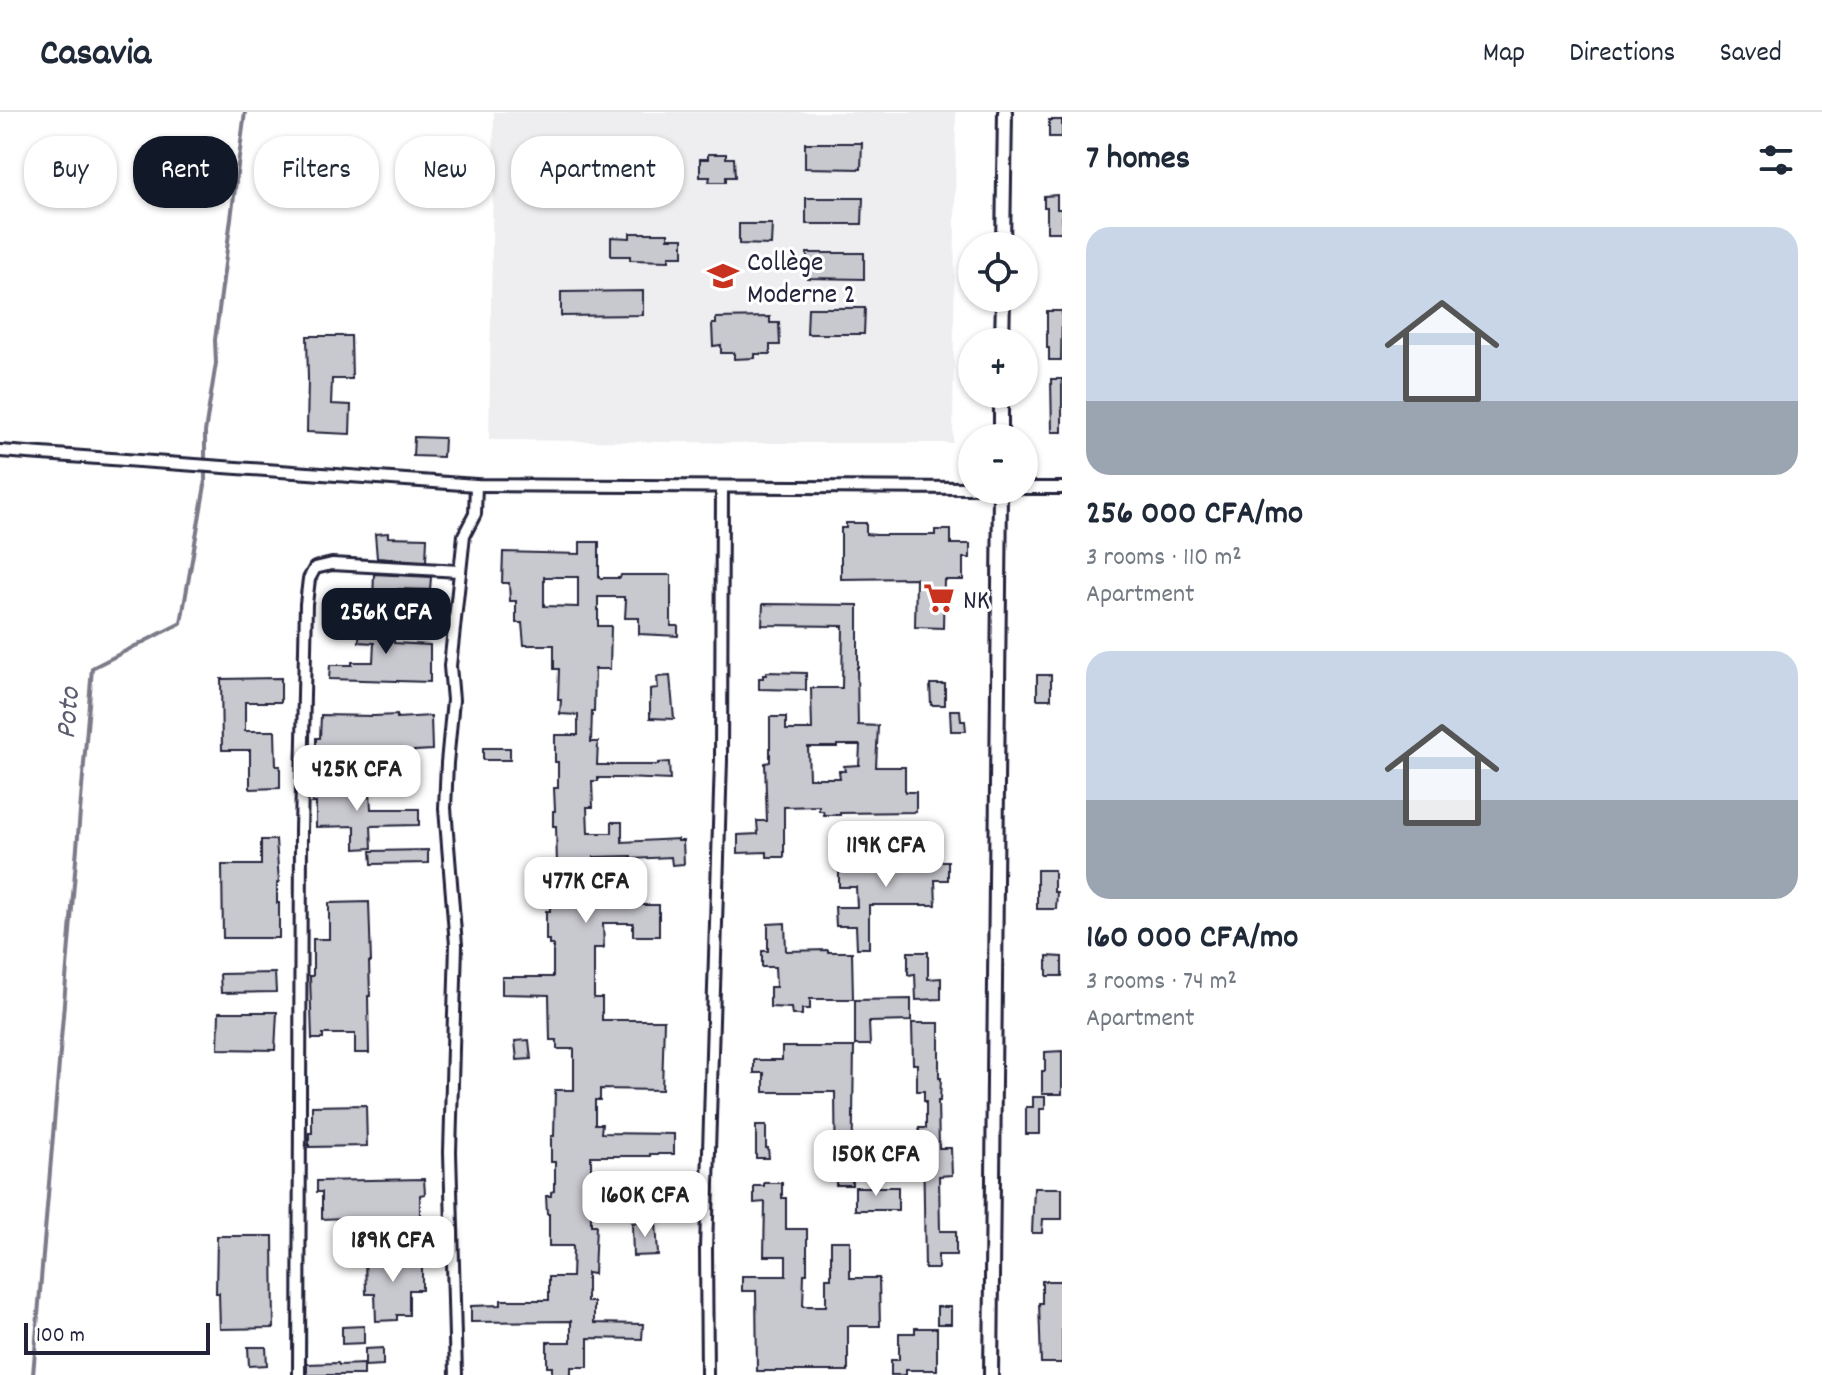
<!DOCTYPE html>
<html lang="en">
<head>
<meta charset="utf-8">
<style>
  body { margin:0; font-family:Dekko,sans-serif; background:#f6f6f7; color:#1f2937; height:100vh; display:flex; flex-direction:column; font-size:30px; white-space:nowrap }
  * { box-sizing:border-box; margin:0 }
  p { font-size:26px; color:#747a83 }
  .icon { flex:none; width:44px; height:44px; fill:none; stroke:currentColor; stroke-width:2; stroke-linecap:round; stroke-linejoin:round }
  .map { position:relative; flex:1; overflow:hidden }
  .panel { display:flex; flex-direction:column; background:#fff; width:760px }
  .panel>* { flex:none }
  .guide { position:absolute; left:24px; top:24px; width:760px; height:72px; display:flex; gap:16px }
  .tools { position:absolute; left:958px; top:120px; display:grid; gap:16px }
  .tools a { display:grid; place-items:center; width:80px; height:80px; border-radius:50%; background:#fff; box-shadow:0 2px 6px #0004; font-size:40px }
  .scale { position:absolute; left:24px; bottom:20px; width:186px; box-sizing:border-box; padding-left:8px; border:4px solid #22223b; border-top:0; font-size:22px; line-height:28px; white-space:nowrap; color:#22223b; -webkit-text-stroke:6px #fff; paint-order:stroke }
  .price { position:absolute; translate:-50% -68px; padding:0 18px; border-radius:16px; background:#fff; color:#222; font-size:26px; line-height:52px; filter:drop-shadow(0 2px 4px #0008) }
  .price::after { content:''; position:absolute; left:50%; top:48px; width:24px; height:18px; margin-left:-12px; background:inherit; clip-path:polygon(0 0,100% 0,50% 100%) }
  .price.on { background:#111827; color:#fff }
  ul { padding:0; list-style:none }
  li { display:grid; align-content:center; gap:16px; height:424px; padding:0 24px }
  li span { display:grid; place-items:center; height:248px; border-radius:24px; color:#555 }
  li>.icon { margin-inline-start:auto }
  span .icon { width:144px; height:144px; fill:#fffc; stroke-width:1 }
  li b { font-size:34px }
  h2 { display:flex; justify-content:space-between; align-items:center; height:96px; padding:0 24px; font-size:34px }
  .pill { padding:0 28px; border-radius:32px; background:#fff; box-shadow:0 2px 6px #0004; font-size:28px; line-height:72px }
  .pill.on { background:#111827; color:#fff }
  header { display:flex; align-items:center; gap:48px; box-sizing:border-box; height:112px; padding:0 40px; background:#fff; border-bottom:2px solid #e0e1e3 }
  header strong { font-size:38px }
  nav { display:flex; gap:44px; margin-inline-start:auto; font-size:28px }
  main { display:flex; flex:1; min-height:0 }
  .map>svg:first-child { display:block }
  .built { fill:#eeeef1 }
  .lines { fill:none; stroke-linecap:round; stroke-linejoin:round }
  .stream { stroke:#7a7a88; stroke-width:4 }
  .building { fill:#c8c8cf; stroke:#22223b; stroke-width:2; fill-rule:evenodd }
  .minor-casing { stroke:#22223b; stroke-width:16 }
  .tertiary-casing { stroke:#22223b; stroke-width:18 }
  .minor { stroke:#fff; stroke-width:10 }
  .tertiary { stroke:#fff; stroke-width:12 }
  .labels { text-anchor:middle; stroke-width:6; stroke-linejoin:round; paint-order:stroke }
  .poi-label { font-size:28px; fill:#22223b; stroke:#fff; text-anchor:start }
  .water-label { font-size:30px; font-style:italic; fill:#5c5c6f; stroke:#fff }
</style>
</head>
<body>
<header>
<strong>Casavia</strong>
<nav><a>Map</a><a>Directions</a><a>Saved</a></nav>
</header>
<main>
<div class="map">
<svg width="1062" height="1263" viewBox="0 0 1062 1263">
  <rect width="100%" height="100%" fill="#fff"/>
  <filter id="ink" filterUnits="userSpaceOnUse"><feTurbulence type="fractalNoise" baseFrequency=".0125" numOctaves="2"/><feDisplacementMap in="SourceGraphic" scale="16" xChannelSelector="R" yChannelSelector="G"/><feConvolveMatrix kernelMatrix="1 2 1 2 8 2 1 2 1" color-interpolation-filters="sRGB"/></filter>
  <g filter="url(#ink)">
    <path class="built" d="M494 0H956L953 331H753L489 328Z"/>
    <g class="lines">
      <path class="stream" d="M33 1263 92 556 181 511 205 373V320L216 251 215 228 245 0"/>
    </g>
    <g class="building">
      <rect x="1049" y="8" width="13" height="17"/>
      <path d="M805 31H862L861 57 805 56Z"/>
      <path d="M708 42H726V46H734L735 65H726V70H709L710 65H700V47H708Z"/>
      <path d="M1057 83V97H1062V120H1047V95H1044V84Z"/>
      <path d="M806 86H863L862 112H806Z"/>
      <path d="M739 112H772L771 133 739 132Z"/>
      <path d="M630 121H668V126H683V144H669V149L630 148V144H611V125L630 126Z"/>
      <path d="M807 141H864V167L807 166Z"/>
      <path d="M643 179V203L561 204V180Z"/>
      <path d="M808 196H865L864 222H807Z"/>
      <path d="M1047 199H1062L1061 248H1049V236H1047Z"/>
      <path d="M770 205V211H779L780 233H770V242H755V246L734 247V241H721V233L713 234 712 212H716V206Z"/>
      <path d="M307 224H351L352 267H332L331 292 351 293 350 322 307 320 308 267Z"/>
      <path d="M1051 267H1062V320H1052Z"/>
      <path d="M414 325 444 326 443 345 413 344Z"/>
      <path d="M846 411H866V422L876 423H935V418H951V432H970V446H963V468H944L943 516 915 515 916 466 841 467V416H846Z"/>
      <path d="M388 421V425L427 426 426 449 377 446 375 422Z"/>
      <path d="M580 430H599V466H620L621 463H671V514H678V524L639 522V506H625L626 488H624V485H598V514H611L610 557H595L594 600H592L591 630H598L597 653H658V651L669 650 670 668 624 666H598V669H592L593 695H587L588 721H612V710H622V730L678 727V729H683L684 752 672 753 671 745 631 747V744L594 745V774L628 776V793H659V824H633V811H603L604 836H594V886H602V908H664L662 978 600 977V988H595V1012H602L601 1021 674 1022V1042H650V1044H591V1113H596L594 1162 587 1161V1190H594V1211L643 1212 642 1227 588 1226V1255H571V1263H552V1255H547V1230H571V1209L471 1210V1194L501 1193V1188H549V1165H572L573 1134H549V1102H547L546 1084H551V1080L554 1079V1071H555V1050H551V1024H554L555 978H574V937H557V928H550L549 883 502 882V865H553V833H549V828H546V799H550V793H558L556 714H553V699H555L554 676H558V650H555V623H578V603L560 602 561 588H558L559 557H554V533H524L522 511H516V489H510L509 471H502L503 440 580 442ZM544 465H578V495L544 494Z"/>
      <path d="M374 462 431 465 430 478 398 477 397 489 373 488Z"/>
      <path d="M763 492 858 493V555H857L858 613 878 614 876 655H905V680H916V700L840 701V703H824L823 699H819V694L784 695V745H767V740L738 741V723L758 722 757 709H767L765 651 770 650V605H786V618H809V617H812L811 576H842L843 514 762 513ZM837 633H860L859 653 844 654 845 659H839L840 666H809L808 635H837Z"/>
      <path d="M360 494 372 495V512L394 511V531L430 533V570L329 567 330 553H352V550H373L374 531 359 530Z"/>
      <path d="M766 560 806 561V578L759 577V566H763V563H766Z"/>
      <rect x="1037" y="563" width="14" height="24"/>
      <path d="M670 564 674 607 650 606V577L658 576 657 565Z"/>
      <path d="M281 566V590H245V619H275L276 654H280V676L250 677V638H222L221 567Z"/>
      <path d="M930 572H945V593H931Z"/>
      <path d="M950 598H960L961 609H965L966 619H951Z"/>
      <path d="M321 603 374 604 397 603V606L431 604 432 638 397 640V643H375V640H316V626H320Z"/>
      <rect x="483" y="636" width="27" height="12"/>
      <path d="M312 676H351V679H370L371 697H419V713L371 714 372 736 355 737V714L316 715V691H312Z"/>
      <path d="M261 728H276L279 770 277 771V791H279V826H223L222 753H261Z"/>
      <path d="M428 738V751L372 752 371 739Z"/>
      <path d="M839 749H948V768H935L936 793H869V836H857L856 814H836L835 795H857L856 775H839Z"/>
      <path d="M1037 758H1054V780H1057L1056 797H1037Z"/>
      <path d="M369 790 371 850H369L370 884H368L369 941H355V922H323V927H312L310 864H313V827H329V791Z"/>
      <path d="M785 811 786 839 828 838V840H852L853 887H810V897H802V903H792L791 896 770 895V875H776L775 855H762V839H768V812Z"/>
      <path d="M908 840H928V867L941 866V887L916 888 915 862 908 863Z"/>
      <path d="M1047 844 1062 845V864H1047Z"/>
      <path d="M275 861 276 880 221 881 220 862Z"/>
      <path d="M911 887V909L869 910 870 933H855V888Z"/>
      <path d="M219 900H277L275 938 218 937Z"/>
      <path d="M912 911H939V966H941L940 989H938L939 1036H951L952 1063 939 1064 940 1119H956V1143H938V1157H925L923 1027H919V1016H926V989H924V979H917V952H913Z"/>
      <path d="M529 928 531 947 517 948 515 929Z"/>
      <path d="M782 935H854L852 1073H836L835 980H764V961H754V948H782Z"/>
      <path d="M1062 939V982H1042V959H1045V940Z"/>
      <path d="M1033 985H1045V997H1040V1022H1026V995H1033Z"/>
      <path d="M366 993 367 1034 309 1035V1021H312V994Z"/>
      <path d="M756 1014H766V1036H768L769 1046H756Z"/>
      <path d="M424 1067 425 1082 420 1083V1106L365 1108 366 1143 346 1144 345 1106 322 1107V1080H317V1069Z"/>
      <path d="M764 1071H782V1086H786V1117H807V1162H804L803 1194H826V1166H831V1129H850V1166H879L880 1214H848V1259H757L756 1179H742V1164H786V1144H764L765 1090 754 1091V1074H764Z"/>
      <rect x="855" y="1075" width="43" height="23"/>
      <path d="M1034 1076H1062V1107H1043L1042 1121H1032Z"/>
      <path d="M656 1110 658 1143 633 1144 632 1111Z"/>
      <path d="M217 1124H273L274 1216 220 1217 219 1181H216Z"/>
      <path d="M422 1144V1178H409V1203H397V1208L376 1209 375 1182H366L365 1145Z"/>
      <path d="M1042 1169H1062V1251H1041L1039 1191H1042Z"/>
      <rect x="937" y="1195" width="14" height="17"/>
      <path d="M364 1214V1231L342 1232V1215Z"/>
      <path d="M915 1216H937V1258H906V1263H891V1248H899V1221H915Z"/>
      <path d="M248 1235H266L267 1253 249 1254Z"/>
      <path d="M383 1236V1253L365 1254V1237Z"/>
      <path d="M338 1251 339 1253 364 1252V1263H307V1252Z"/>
    </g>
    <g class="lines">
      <defs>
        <g id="minor">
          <path d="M0 339 476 373 972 376"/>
          <path d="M1024 376H1062"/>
          <path d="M299 1263 301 719 306 492 309 467 315 456 332 452 460 459"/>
          <path d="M456 1263 450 1040 456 833 445 696 447 651 453 588 450 554 464 423 475 402 476 373"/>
          <path d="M707 1263 706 1137 721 648 722 375"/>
        </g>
        <g id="tertiary">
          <path d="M1003 134 1005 0"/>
          <path d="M1002 230 1003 186"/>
          <path d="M1001 326V282"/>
          <path d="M991 1263 1000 378"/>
        </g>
      </defs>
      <use href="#minor" class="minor-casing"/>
      <use href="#tertiary" class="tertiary-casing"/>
      <use href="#minor" class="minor"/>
      <use href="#tertiary" class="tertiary"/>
    </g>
  </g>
  <defs>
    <symbol id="school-bare" viewBox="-9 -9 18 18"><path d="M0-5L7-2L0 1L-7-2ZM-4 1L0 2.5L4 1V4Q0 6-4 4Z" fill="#c8321e" stroke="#fff" stroke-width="2.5" paint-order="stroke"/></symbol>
    <symbol id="supermarket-bare" viewBox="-9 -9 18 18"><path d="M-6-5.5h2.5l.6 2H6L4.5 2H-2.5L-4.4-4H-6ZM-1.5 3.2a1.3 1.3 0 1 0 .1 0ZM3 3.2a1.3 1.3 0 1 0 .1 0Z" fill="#c8321e" stroke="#fff" stroke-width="2.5" paint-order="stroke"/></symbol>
  </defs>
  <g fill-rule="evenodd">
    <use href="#school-bare" x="701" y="142" width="44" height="44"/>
    <use href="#supermarket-bare" x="917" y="464" width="44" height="44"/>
  </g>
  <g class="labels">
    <g class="poi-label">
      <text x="747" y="158">Collège<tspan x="747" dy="32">Moderne 2</tspan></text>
      <text x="963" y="496">NK</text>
    </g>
    <g class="water-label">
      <text transform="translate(66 601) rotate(-85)" y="10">Poto</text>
    </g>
  </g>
</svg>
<div class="tools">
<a><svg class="icon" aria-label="locate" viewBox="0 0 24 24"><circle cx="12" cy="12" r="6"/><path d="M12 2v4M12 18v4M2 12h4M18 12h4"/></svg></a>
<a>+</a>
<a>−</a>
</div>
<div class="scale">100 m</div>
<b class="price on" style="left:386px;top:544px">256K CFA</b>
<b class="price" style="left:357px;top:701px">425K CFA</b>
<b class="price" style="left:886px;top:777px">119K CFA</b>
<b class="price" style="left:586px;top:813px">477K CFA</b>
<b class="price" style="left:876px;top:1086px">150K CFA</b>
<b class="price" style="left:645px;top:1127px">160K CFA</b>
<b class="price" style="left:393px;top:1172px">189K CFA</b>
<div class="guide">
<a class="pill">Buy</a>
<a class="pill on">Rent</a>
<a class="pill">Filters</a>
<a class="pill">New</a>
<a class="pill">Apartment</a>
</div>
</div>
<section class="panel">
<h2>7 homes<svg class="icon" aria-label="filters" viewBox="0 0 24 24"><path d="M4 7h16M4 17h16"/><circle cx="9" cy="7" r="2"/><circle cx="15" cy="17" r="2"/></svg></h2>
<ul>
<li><span style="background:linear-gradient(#c9d6e8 70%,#9aa5b1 0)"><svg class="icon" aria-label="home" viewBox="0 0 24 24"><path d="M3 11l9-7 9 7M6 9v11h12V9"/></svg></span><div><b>256 000 CFA/mo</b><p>3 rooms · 110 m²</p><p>Apartment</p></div></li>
<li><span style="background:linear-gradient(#c9d6e8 60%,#9aa5b1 0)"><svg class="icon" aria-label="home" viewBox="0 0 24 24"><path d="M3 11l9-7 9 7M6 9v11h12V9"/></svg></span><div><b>160 000 CFA/mo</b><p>3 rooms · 74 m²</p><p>Apartment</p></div></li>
</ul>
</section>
</main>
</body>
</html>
